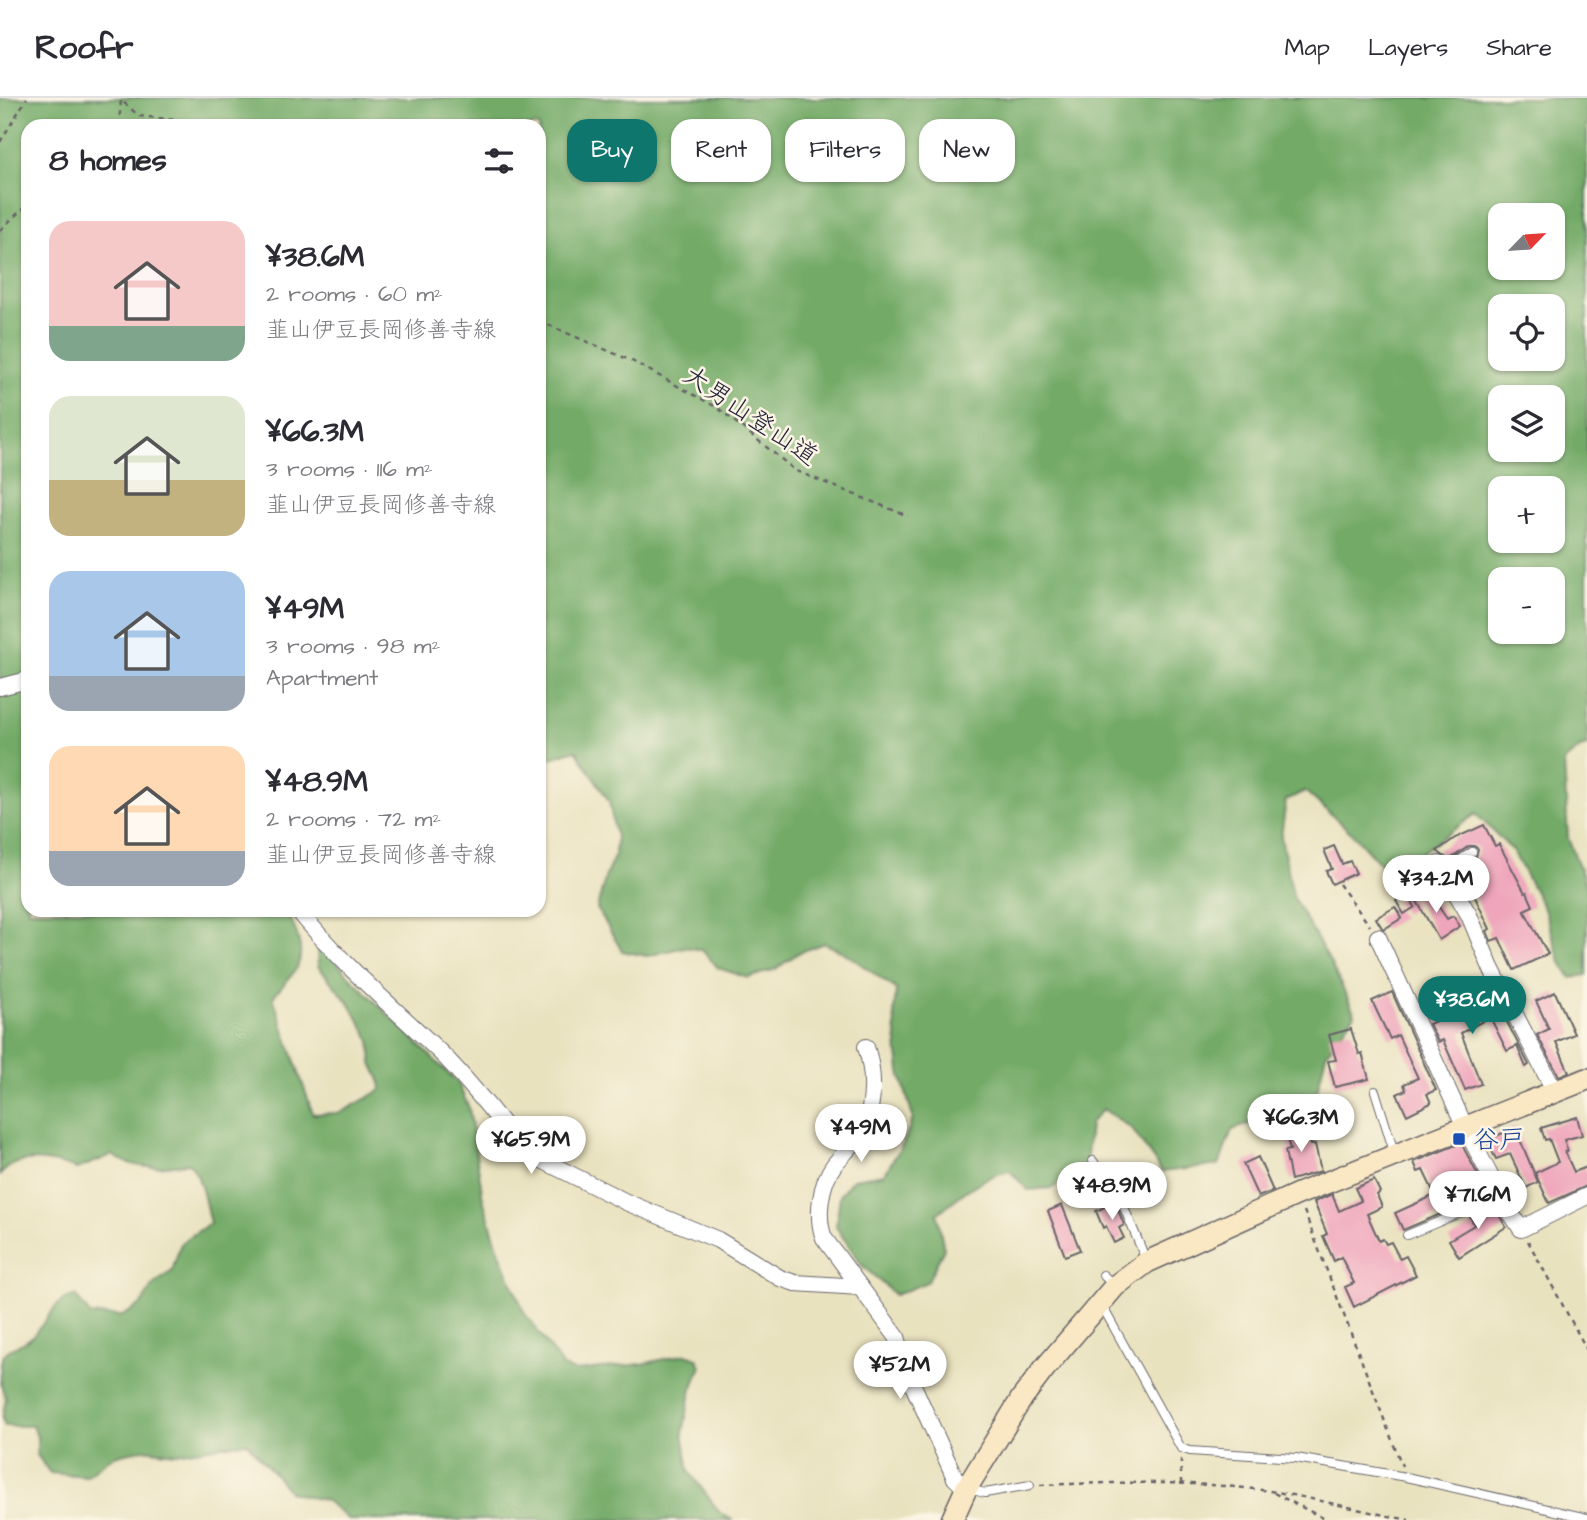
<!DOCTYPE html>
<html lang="en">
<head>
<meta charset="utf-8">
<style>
  body { margin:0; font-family:"Architects Daughter","Klee One",sans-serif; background:#f2f2f3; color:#2b2b33; height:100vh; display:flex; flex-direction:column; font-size:26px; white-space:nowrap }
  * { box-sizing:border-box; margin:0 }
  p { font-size:23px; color:#7c7c81 }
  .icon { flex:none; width:38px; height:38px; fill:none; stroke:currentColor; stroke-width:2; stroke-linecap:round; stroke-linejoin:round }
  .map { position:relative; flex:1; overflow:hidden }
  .drawer { position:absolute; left:21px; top:21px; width:525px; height:798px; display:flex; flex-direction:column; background:#fff; border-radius:21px; box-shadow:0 2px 5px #0004 }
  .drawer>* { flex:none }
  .top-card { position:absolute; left:567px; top:21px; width:665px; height:63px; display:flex; gap:14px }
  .needle { width:46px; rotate:65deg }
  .controls { position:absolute; left:1488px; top:105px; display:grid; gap:14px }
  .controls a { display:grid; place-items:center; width:77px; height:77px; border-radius:14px; background:#fff; box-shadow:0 2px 5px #0004; font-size:35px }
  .price { position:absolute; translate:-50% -60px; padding:0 16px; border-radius:24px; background:#fff; color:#222; font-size:23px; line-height:46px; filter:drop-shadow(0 2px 4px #0008) }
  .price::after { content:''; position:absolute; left:50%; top:42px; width:21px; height:16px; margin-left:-10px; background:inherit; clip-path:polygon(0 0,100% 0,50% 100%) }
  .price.selected { background:#0f766e; color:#fff }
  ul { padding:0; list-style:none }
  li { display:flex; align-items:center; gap:21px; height:175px; padding:0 28px }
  li span { display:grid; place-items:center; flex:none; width:196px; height:140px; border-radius:21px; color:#555 }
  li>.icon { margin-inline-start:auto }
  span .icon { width:84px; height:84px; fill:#fffc; stroke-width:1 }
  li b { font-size:30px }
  h2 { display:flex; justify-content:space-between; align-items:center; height:84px; padding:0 28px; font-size:30px }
  .chip { padding:0 24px; border-radius:21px; background:#fff; box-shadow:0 2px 5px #0004; font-size:24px; line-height:63px }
  .chip.selected { background:#0f766e; color:#fff }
  header { display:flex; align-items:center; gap:42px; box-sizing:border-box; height:98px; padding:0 35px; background:#fff; border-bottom:2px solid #e1e1e2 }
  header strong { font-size:33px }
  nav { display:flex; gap:38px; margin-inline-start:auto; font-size:24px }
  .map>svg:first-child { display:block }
  .forest { fill:#73aa68; stroke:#4a6652; stroke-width:2; fill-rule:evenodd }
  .building { fill:#efa6bc }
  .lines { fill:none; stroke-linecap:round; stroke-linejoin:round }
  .lane-casing { stroke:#686569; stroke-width:10 }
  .street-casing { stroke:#686569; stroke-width:18 }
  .secondary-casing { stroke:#686569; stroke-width:24 }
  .path { stroke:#686569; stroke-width:2.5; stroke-dasharray:5 5; stroke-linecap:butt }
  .lane { stroke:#fff; stroke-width:8 }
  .street { stroke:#fff; stroke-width:16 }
  .secondary { stroke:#fae7c3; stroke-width:21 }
  .transit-dot { fill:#1a4fb4; stroke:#fcf5e5; stroke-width:2.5 }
  .labels { text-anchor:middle; stroke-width:5; stroke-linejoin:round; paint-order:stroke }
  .street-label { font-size:26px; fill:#22223b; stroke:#fcf5e5 }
  .transit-label { font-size:26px; fill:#164399; stroke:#fcf5e5; text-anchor:start }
</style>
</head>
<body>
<header>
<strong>Roofr</strong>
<nav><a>Map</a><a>Layers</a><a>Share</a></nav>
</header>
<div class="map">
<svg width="1587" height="1422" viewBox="0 0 1587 1422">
  <rect width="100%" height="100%" fill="#fcf5e5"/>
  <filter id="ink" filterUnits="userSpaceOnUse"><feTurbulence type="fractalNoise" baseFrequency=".0143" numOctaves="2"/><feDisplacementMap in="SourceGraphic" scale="14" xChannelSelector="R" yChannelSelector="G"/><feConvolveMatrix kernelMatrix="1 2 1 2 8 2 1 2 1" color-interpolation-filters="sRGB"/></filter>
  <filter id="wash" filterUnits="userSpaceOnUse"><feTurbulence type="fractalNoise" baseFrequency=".00686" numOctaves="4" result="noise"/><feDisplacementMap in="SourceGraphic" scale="28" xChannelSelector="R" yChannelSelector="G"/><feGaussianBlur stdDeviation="1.57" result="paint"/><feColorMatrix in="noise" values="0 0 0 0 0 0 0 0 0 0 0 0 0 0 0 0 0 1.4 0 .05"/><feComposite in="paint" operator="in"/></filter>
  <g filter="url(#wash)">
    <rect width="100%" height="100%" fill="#e9e2bf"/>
    <path class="forest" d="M0 0H1587V648L1580 650 1564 663 1568 740 1587 789V877L1571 880 1560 863 1544 811 1513 753 1476 716 1416 758 1382 768 1355 738 1305 693 1286 702 1281 739 1293 799 1330 864 1355 916 1326 956 1313 1010 1303 1030 1268 1019 1232 1032 1219 1067 1162 1074 1132 1031 1103 1011 1090 1025 1086 1068 1052 1090 1028 1092 1010 1073C981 1078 959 1098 937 1116L944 1151 927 1184 895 1197 862 1167 836 1129 840 1097 853 1081 884 1076 903 1046 913 1020 900 974 894 916 896 891 845 855 824 845 798 855 776 871 748 880 718 870 702 852 684 849 647 858 622 853 597 810 606 777 615 757 616 740 609 703 576 652 539 664V28H28V812H285C294 826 305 850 298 867 295 876 279 891 273 899L313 1016 340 1015 381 992 380 982 372 965 370 941 349 905 318 868 317 852 323 849 347 876 458 985 469 1010 483 1101 499 1153 524 1214 563 1269 575 1273 642 1266 686 1256 697 1260 701 1268 691 1294 683 1335 689 1373 720 1415 732 1422H349L327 1403 290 1394 247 1344 176 1355 143 1351 114 1358 86 1378 50 1375 37 1357V1339L33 1328H5L2 1321 6 1300C0 1291 0 1276 1 1264 6 1248 18 1250 29 1241 46 1228 53 1200 76 1198L90 1217 122 1218 141 1207 153 1187 172 1173 181 1145 210 1125C205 1107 202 1078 189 1065 158 1069 139 1074 112 1057L77 1071C52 1063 20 1054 0 1077ZM1500 117H1552V170H1500ZM1500 208H1552V261H1500ZM1500 299H1552V352H1500ZM1500 390H1552V443H1500ZM1500 481H1552V534H1500Z"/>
    <g id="blocks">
      <g class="building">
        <path d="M1484 727 1495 748 1499 746 1525 795 1527 794 1533 808 1524 812 1548 856 1514 872 1499 840 1491 843 1487 833 1490 831 1469 786 1464 789 1455 773 1476 759 1478 751 1474 748H1469L1449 762 1437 753 1455 740Z"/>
        <path d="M1334 748 1342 766 1350 763 1356 775 1332 786 1326 773 1332 771 1324 752Z"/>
        <path d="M1426 790 1447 821 1453 818 1460 828 1439 842 1414 798Z"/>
        <path d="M1407 795 1415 809 1404 816 1396 803Z"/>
        <path d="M1395 809 1402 820 1384 831 1382 830 1376 820Z"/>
        <path d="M1392 894 1436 992 1427 996 1431 1005 1407 1017 1397 996 1406 992 1404 986 1418 980 1398 937 1390 941 1372 903Z"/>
        <path d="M1555 894 1574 936 1556 944 1569 974 1559 978 1537 937 1549 931 1536 903Z"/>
        <path d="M1493 897 1529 967 1526 969 1517 948 1507 953 1490 919 1461 935 1481 986 1465 992 1443 942 1438 944 1429 926Z"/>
        <path d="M1351 931 1359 956 1362 955 1369 981 1335 989 1328 963 1336 962 1329 937Z"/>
        <path d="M1577 1019 1582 1037 1564 1042 1568 1053 1565 1054 1574 1074 1587 1069V1088L1549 1105 1535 1075 1558 1064 1549 1041 1545 1042 1541 1030Z"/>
        <path d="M1306 1027 1311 1047 1315 1046 1321 1073 1291 1082 1285 1053 1290 1052 1285 1032Z"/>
        <path d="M1515 1030 1538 1084 1526 1090 1510 1056 1496 1061 1486 1042Z"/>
        <path d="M1461 1045 1488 1096 1403 1132 1395 1115 1435 1097 1423 1072 1418 1074 1414 1064Z"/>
        <path d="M1258 1059 1273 1093 1258 1099 1243 1066Z"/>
        <path d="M1374 1082 1380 1094 1377 1097 1382 1109 1367 1116 1379 1143 1383 1141 1386 1146 1391 1144 1400 1161 1406 1158 1416 1177 1354 1209 1345 1189 1354 1185 1341 1159 1334 1163 1323 1138 1327 1136 1314 1104 1332 1096 1339 1113 1361 1103 1355 1090Z"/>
        <path d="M1143 1083 1151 1100 1138 1106 1130 1089Z"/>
        <path d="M1111 1106 1113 1111 1117 1109 1124 1127 1119 1130 1124 1140 1114 1145 1106 1128 1103 1130 1096 1113Z"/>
        <path d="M1062 1107 1080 1152 1065 1158 1048 1113Z"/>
        <path d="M1494 1108 1506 1129 1459 1159 1449 1142 1474 1127 1470 1118Z"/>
      </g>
    </g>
  </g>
  <g filter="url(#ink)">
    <use href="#blocks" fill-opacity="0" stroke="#686569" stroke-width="2"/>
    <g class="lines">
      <defs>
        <g id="lane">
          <path d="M1443 773 1472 754"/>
          <path d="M1375 993 1395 1057"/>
          <path d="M1093 1063 1123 1107 1146 1162"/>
          <path d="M1407 1137 1501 1098"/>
          <path d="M1103 1177 1115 1188"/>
          <path d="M1101 1206 1181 1350 1190 1353 1296 1360 1406 1379 1587 1420"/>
          <path d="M968 1391 985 1395 1030 1387"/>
        </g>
        <g id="street">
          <path d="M0 589 28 582"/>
          <path d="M1439 766 1469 817 1491 870 1555 994"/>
          <path d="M298 812C340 865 393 909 442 956 471 985 496 1018 522 1050L536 1059 626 1104 718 1142 780 1180 795 1185 860 1189"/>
          <path d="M1378 839 1466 1031 1503 1103 1521 1131 1587 1098"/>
          <path d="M866 949C874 973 875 1005 864 1029 857 1045 844 1054 834 1067 820 1086 816 1119 824 1140L897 1239 907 1274 955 1380 966 1391"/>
        </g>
        <path id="secondary" d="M952 1422 966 1391 1022 1300 1044 1271 1115 1188 1147 1164 1298 1096 1587 981"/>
      </defs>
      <use href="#lane" class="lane-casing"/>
      <use href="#street" class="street-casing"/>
      <use href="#secondary" class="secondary-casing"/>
      <g class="path">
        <path d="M119 28 121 2 139 18 195 24 198 28"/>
        <path d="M0 44 27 0"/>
        <path d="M0 132 28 106"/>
        <path d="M539 223 632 263 718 310 796 373 908 418"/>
        <path d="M1339 786 1370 828"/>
        <path d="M1304 1113 1402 1368"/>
        <path d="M1528 1143 1587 1252"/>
        <path d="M1181 1361V1385"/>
        <path d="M1040 1387C1121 1384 1202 1382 1282 1395 1325 1403 1367 1414 1409 1422"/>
        <path d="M1274 1395 1327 1422"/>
      </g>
      <use href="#lane" class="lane"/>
      <use href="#street" class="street"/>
      <use href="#secondary" class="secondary"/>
    </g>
  </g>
  <rect class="transit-dot" x="1452" y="1034" width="14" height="14" rx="3.5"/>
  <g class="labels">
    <g class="street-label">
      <text transform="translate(751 317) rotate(34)" y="9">大男山登山道</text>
    </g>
    <g class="transit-label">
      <text x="1473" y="1050">谷戸</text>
    </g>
  </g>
</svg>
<div class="controls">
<a><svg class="needle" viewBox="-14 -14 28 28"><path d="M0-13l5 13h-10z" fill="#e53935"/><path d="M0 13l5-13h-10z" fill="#7c7c81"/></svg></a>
<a><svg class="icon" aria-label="locate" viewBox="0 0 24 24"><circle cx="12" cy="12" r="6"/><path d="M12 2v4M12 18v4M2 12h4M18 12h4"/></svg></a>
<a><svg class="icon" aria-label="layers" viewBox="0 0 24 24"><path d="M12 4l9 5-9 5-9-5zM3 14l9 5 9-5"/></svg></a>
<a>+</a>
<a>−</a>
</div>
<b class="price" style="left:1436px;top:817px">¥34.2M</b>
<b class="price selected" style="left:1472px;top:938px">¥38.6M</b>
<b class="price" style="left:1301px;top:1056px">¥66.3M</b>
<b class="price" style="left:861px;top:1066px">¥49M</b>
<b class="price" style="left:531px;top:1078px">¥65.9M</b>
<b class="price" style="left:1112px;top:1124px">¥48.9M</b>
<b class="price" style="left:1478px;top:1133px">¥71.6M</b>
<b class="price" style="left:900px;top:1303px">¥52M</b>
<div class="top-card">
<a class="chip selected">Buy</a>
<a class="chip">Rent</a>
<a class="chip">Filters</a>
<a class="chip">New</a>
</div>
<section class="drawer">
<h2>8 homes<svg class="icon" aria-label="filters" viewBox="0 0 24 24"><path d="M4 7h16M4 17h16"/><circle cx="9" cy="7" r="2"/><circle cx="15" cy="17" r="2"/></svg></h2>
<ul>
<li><span style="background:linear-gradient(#f6c9c9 75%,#7fa58c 0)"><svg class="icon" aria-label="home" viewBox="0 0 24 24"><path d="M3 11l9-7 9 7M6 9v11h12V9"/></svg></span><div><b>¥38.6M</b><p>2 rooms · 60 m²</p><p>韮山伊豆長岡修善寺線</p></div></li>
<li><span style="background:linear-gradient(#dfe7d0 60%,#c2b280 0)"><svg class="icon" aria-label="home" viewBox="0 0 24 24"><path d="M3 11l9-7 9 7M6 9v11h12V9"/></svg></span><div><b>¥66.3M</b><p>3 rooms · 116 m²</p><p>韮山伊豆長岡修善寺線</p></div></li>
<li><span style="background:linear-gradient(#a9c7e8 75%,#9aa5b1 0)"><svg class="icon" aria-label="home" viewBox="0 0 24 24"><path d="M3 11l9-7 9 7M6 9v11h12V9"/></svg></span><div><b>¥49M</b><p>3 rooms · 98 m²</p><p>Apartment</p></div></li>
<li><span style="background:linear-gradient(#ffd9b3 75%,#9aa5b1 0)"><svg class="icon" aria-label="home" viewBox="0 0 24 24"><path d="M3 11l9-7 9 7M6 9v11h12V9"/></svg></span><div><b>¥48.9M</b><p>2 rooms · 72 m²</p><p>韮山伊豆長岡修善寺線</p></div></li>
</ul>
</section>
</div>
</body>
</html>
